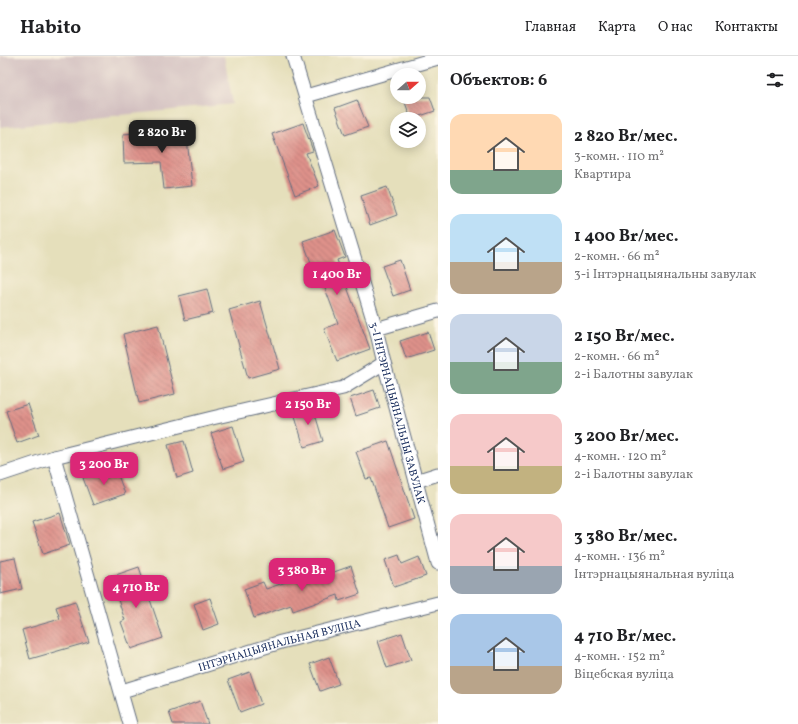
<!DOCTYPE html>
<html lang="ru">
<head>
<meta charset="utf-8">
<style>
  body { margin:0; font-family:Vollkorn,serif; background:#f2f2f2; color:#202124; height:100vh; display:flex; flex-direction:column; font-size:15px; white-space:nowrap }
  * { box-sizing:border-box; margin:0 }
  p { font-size:13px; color:#757577 }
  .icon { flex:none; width:22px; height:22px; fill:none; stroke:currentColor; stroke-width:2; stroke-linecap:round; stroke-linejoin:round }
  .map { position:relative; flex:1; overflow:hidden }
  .drawer { display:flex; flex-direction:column; background:#fff; width:360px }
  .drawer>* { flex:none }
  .needle { width:26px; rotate:69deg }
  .fabs { position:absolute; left:390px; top:12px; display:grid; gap:8px }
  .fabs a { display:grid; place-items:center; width:36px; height:36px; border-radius:50%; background:#fff; box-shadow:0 2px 10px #0003; font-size:20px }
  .price { position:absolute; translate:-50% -34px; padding:0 9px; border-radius:8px; background:#db2777; color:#fff; font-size:13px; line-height:26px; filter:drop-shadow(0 1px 2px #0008) }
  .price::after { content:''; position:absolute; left:50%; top:24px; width:12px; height:9px; margin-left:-6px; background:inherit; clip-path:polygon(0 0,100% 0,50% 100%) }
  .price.on { background:#222; color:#fff }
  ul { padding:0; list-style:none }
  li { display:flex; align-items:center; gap:12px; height:100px; padding:0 12px }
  li span { display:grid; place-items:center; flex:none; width:112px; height:80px; border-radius:12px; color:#555 }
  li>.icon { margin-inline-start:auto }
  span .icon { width:48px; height:48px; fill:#fffc; stroke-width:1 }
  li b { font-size:17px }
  h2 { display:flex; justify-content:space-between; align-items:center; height:48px; padding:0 12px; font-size:17px }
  header { display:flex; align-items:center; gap:24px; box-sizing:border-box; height:56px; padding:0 20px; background:#fff; border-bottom:1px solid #e0e0e0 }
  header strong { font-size:19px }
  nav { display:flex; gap:22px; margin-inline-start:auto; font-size:14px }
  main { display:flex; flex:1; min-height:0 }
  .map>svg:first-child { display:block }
  .industrial { fill:#d2bfc0 }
  .building { fill:url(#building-back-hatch) }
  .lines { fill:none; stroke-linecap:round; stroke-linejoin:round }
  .minor-casing { stroke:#626d7f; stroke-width:15 }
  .minor { stroke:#fff; stroke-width:13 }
  .labels { text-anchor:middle; stroke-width:4; stroke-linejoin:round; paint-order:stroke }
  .street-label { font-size:11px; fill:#1b2f5e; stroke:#fcf5e5 }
</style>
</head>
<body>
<header>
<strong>Habito</strong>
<nav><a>Главная</a><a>Карта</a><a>О нас</a><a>Контакты</a></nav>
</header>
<main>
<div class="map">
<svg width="438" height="668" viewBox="0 0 438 668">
  <defs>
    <pattern id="building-back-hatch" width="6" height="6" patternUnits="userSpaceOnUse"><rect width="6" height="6" fill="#de918a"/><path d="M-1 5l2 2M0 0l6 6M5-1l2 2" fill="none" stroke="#b37774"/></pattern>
  </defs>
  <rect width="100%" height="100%" fill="#fcf5e5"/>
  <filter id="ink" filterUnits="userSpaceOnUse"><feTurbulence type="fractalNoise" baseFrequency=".025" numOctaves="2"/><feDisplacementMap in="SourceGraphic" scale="8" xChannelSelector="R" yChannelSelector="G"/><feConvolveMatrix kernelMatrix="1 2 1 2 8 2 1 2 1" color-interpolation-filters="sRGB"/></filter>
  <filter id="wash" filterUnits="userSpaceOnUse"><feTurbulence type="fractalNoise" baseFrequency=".012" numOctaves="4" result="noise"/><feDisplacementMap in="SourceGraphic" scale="16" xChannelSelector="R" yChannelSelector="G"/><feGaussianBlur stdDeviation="0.9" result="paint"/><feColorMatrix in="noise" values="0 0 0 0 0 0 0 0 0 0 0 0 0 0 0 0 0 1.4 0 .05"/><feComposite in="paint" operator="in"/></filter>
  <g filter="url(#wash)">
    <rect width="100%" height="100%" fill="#e5dfbb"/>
    <path class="industrial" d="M0 0H224L233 48 0 71Z"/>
    <g id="blocks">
      <g class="building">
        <path d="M403 41H430L435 55 411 63Z"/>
        <path d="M357 44 368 71 345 79 335 52Z"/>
        <path d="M303 67 313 95 306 97 319 130 295 139 272 78Z"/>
        <path d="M186 73 192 130 164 133 161 106 124 107 123 78Z"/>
        <path d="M387 131 397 159 370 169 361 140Z"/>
        <path d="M335 174 345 201 337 204 370 293 337 305 324 273 338 267 317 211 313 212 303 185Z"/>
        <path d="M400 204 410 234 393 240 382 210Z"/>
        <path d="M207 233 213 257 185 264 179 240Z"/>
        <path d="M260 245 280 313 248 322 229 254Z"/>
        <path d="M158 269 175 338 139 347 123 278Z"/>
        <path d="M428 276 434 294 406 303 400 285Z"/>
        <path d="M374 334 380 352 356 360 350 342Z"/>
        <path d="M28 348 39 379 17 387 6 355Z"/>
        <path d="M312 348 323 385 304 391 293 354Z"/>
        <path d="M233 370 244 406 223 413 211 377Z"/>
        <path d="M184 385 193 417 177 422 168 389Z"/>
        <path d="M388 385 414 463 388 472 371 422 366 423 356 396Z"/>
        <path d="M115 411 125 438 93 449 83 422Z"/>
        <path d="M60 457 70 489 43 498 32 466Z"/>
        <path d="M399 499 402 508 419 501 426 520 394 531 385 504Z"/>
        <path d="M15 502 22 533 0 538V505Z"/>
        <path d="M351 510 360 538 339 545 338 539 293 555 291 549 254 562 244 533 263 526 266 533 315 516 317 522Z"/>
        <path d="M139 511 163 582 131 593 121 566 125 564 110 521Z"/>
        <path d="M210 542 219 568 203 574 194 548Z"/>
        <path d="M75 545 89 586 30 603 22 574 60 563 56 551Z"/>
        <path d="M402 577 411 604 387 612 378 585Z"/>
        <path d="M329 601 339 628 320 635 310 608Z"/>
        <path d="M250 616 261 648 240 656 228 624Z"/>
        <path d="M200 645 208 668H173L169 656Z"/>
      </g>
    </g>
  </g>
  <g filter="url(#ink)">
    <use href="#blocks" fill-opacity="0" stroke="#626d7f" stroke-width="1"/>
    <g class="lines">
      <defs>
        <g id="minor">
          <path id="s1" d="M293 0 376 273 384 307 438 507"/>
          <path d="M306 40 438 2"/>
          <path d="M376 273 438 255"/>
          <path d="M54 401 130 668"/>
          <path d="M0 419 54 401 212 362 343 332 384 307"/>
          <path d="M416 425 438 418"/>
          <path id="s2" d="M122 635 281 586 438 547"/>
        </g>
      </defs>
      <use href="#minor" class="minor-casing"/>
      <use href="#minor" class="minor"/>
    </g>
  </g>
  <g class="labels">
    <g class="street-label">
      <text dy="4" stroke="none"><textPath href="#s1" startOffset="372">3-І ІНТЭРНАЦЫЯНАЛЬНЫ ЗАВУЛАК</textPath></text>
      <text dy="4" stroke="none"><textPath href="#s2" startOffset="164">ІНТЭРНАЦЫЯНАЛЬНАЯ ВУЛІЦА</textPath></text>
    </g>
  </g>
</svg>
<div class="fabs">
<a><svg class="needle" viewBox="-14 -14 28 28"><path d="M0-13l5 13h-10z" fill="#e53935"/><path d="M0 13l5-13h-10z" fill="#757577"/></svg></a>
<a><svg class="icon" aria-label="layers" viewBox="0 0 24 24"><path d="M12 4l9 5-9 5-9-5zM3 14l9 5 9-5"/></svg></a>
</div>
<b class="price on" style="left:162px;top:98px">2 820 Br</b>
<b class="price" style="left:337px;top:240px">1 400 Br</b>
<b class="price" style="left:308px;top:370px">2 150 Br</b>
<b class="price" style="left:104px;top:430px">3 200 Br</b>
<b class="price" style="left:302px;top:536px">3 380 Br</b>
<b class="price" style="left:136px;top:553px">4 710 Br</b>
</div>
<section class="drawer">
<h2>Объектов: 6<svg class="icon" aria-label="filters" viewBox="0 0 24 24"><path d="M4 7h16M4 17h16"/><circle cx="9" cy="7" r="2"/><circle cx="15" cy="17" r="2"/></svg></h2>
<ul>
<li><span style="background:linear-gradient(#ffd9b3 70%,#7fa58c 0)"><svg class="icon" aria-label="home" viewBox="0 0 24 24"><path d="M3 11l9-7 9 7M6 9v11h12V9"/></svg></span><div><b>2 820 Br/мес.</b><p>3-комн. · 110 m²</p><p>Квартира</p></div></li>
<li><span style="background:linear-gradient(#bfe0f5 60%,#b9a48a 0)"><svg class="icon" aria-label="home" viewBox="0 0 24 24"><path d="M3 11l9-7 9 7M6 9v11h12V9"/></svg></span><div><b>1 400 Br/мес.</b><p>2-комн. · 66 m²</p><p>3-і Інтэрнацыянальны завулак</p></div></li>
<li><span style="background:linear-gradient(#c9d6e8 60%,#7fa58c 0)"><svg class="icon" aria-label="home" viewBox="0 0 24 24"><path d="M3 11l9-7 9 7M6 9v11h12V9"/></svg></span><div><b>2 150 Br/мес.</b><p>2-комн. · 66 m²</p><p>2-і Балотны завулак</p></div></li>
<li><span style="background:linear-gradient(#f6c9c9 65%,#c2b280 0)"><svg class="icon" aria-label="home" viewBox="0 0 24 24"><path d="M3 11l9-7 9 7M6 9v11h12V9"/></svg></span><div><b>3 200 Br/мес.</b><p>4-комн. · 120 m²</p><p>2-і Балотны завулак</p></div></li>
<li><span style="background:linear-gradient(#f6c9c9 65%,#9aa5b1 0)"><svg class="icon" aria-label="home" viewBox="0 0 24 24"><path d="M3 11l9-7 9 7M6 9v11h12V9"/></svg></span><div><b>3 380 Br/мес.</b><p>4-комн. · 136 m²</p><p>Інтэрнацыянальная вуліца</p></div></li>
<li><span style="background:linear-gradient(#a9c7e8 65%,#b9a48a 0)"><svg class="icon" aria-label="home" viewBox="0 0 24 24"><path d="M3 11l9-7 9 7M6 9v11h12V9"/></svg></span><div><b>4 710 Br/мес.</b><p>4-комн. · 152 m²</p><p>Віцебская вуліца</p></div></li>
</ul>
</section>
</main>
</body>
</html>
